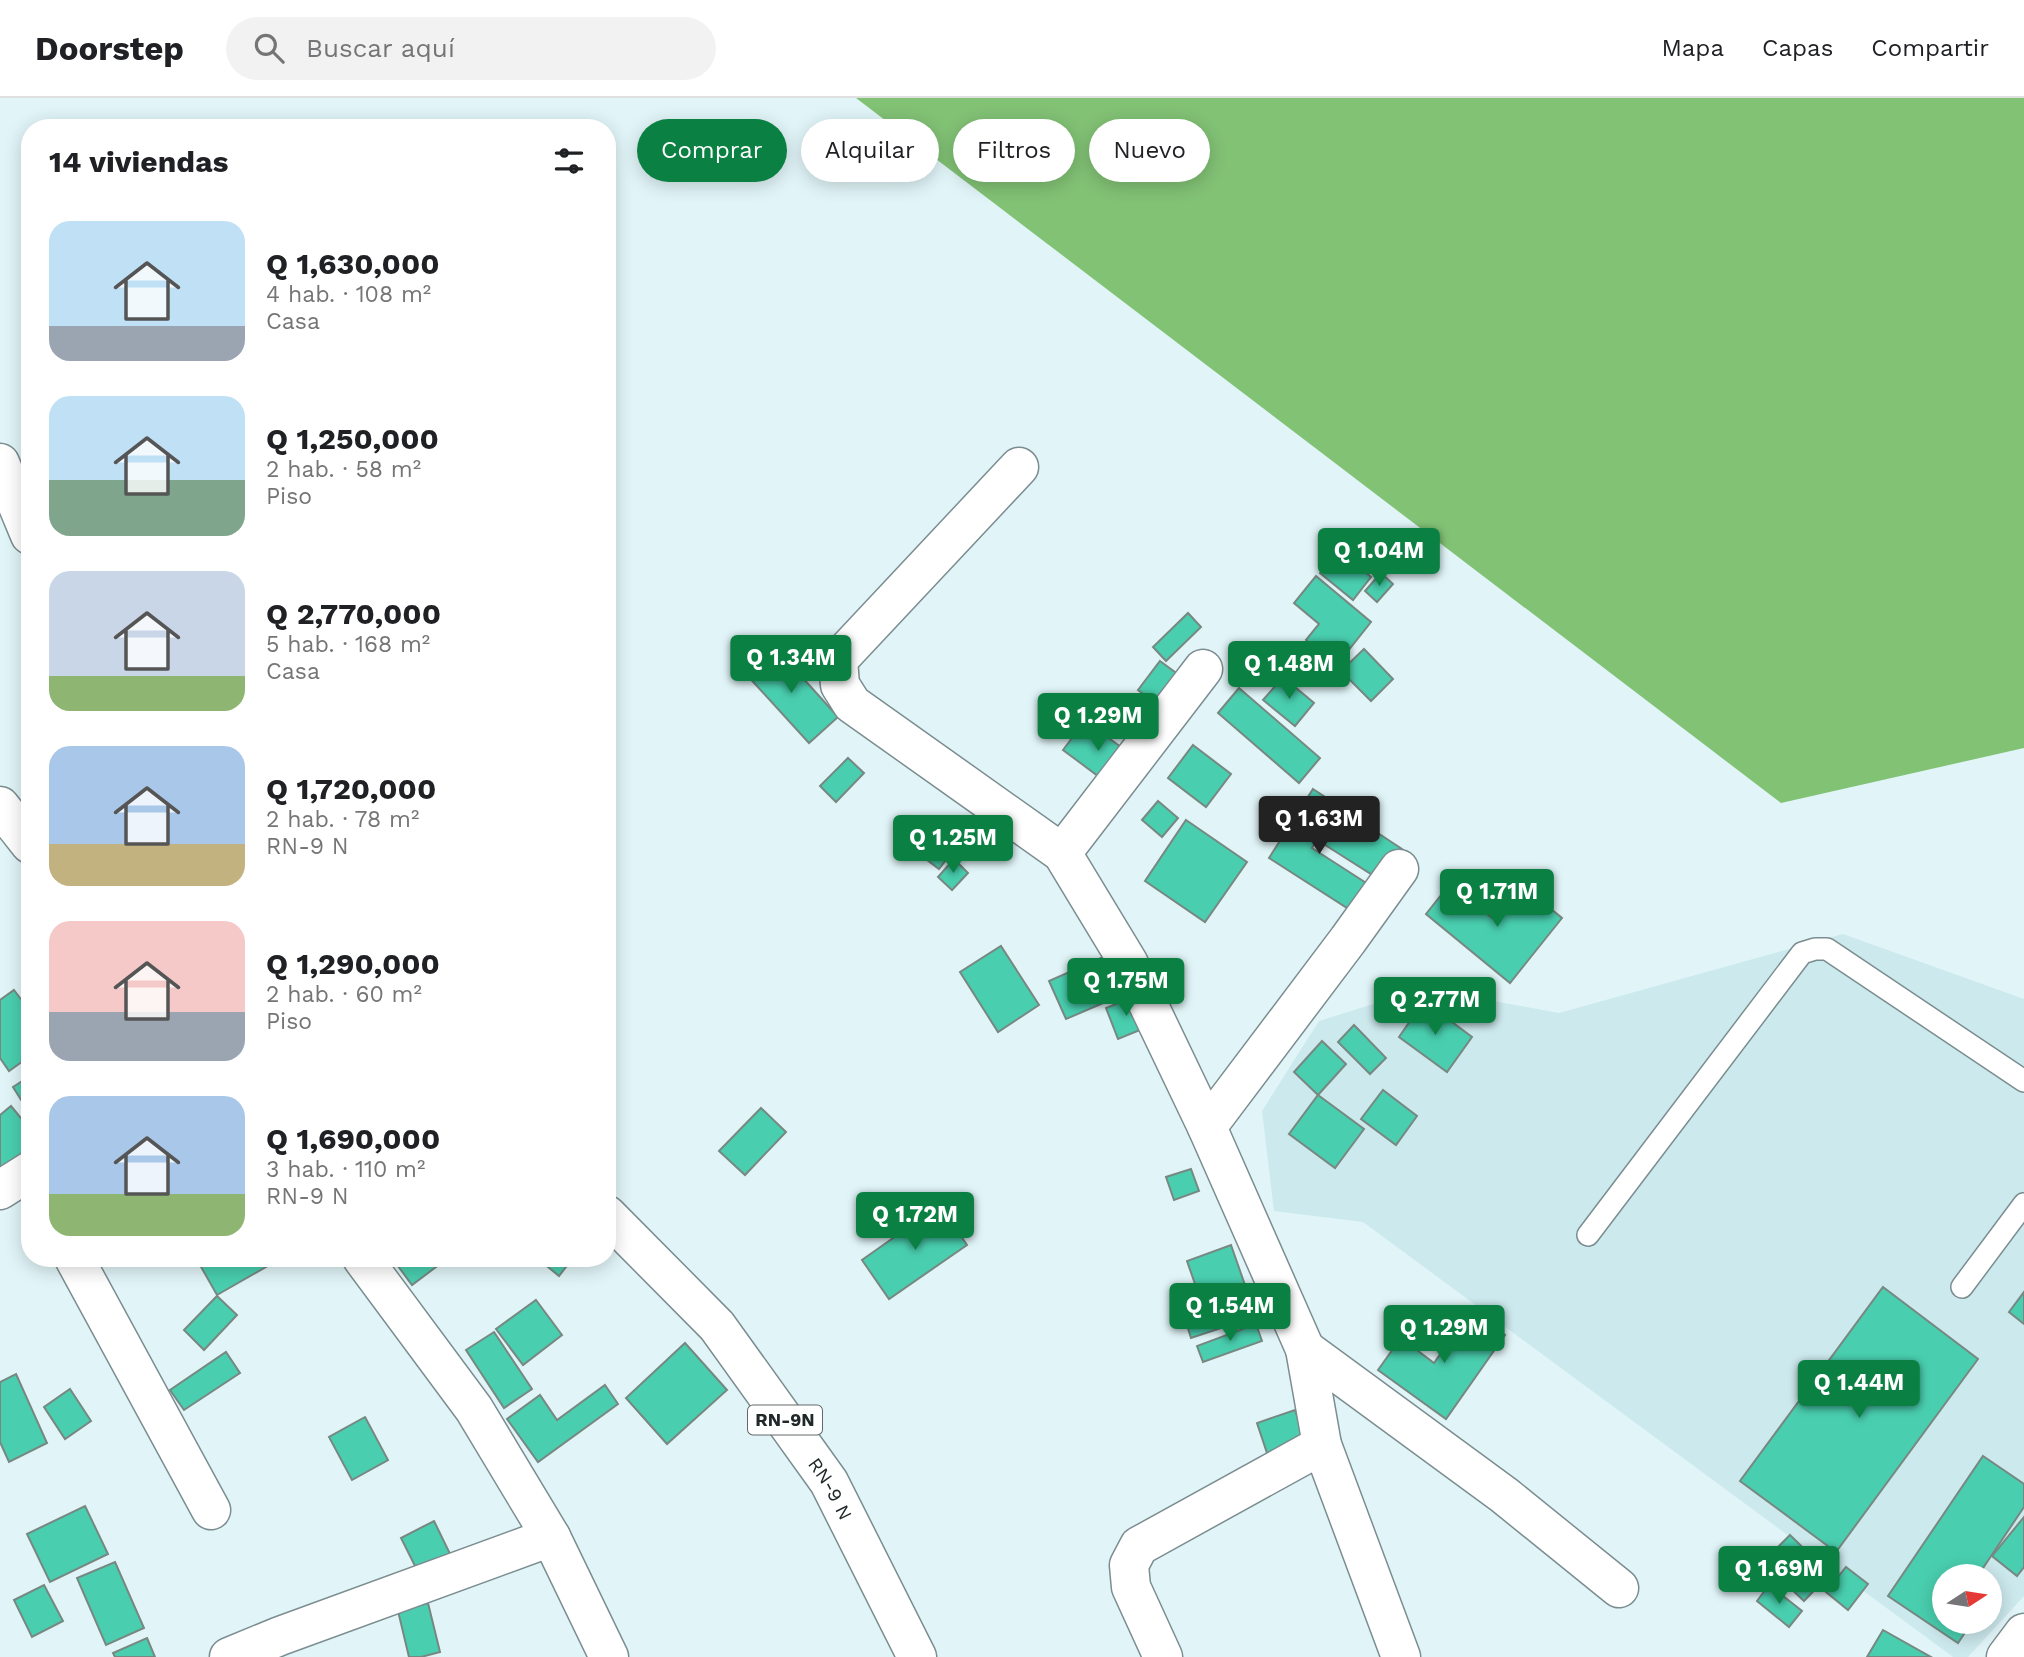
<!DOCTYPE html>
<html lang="es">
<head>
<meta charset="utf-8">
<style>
  body { margin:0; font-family:"Work Sans",sans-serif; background:#f2f2f2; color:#202124; height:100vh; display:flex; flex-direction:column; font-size:26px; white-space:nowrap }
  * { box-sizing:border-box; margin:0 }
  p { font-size:23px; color:#757577 }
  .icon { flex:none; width:38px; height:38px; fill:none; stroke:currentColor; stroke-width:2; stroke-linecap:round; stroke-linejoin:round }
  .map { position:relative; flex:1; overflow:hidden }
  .panel { position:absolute; left:21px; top:21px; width:595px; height:1148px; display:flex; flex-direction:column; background:#fff; border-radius:28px; box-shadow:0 4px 18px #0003 }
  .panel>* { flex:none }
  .top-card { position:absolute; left:637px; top:21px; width:665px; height:63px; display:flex; gap:14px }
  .needle { width:46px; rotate:78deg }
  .buttons { position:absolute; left:1932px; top:1466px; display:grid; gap:14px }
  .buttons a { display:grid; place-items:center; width:70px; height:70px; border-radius:50%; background:#fff; box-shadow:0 4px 18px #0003; font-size:35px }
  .price { position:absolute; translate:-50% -60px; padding:0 16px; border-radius:7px; background:#0b8043; color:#fff; font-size:23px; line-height:46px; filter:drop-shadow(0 2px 4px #0008) }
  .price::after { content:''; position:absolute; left:50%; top:42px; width:21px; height:16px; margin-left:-10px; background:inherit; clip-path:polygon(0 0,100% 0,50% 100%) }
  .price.on { background:#222; color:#fff }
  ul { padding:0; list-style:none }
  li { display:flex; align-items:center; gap:21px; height:175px; padding:0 28px }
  li span { display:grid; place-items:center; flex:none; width:196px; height:140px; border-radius:21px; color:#555 }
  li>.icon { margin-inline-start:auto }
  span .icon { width:84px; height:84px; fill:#fffc; stroke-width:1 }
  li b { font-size:30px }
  h2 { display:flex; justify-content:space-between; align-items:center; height:84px; padding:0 28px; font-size:30px }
  .chip { padding:0 24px; border-radius:32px; background:#fff; box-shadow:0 4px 18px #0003; font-size:24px; line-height:63px }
  .chip.on { background:#0b8043; color:#fff }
  header { display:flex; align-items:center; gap:42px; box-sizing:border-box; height:98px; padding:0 35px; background:#fff; border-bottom:2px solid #e0e0e0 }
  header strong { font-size:33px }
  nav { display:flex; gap:38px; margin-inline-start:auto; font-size:24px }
  .search { width:490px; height:63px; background:#f2f2f2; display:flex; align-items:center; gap:18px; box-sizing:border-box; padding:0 24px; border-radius:38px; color:#757577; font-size:26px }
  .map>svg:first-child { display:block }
  .built { fill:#cce9ed; fill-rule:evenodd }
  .forest { fill:#82c275 }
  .building { fill:#49cfaf; stroke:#778882; stroke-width:2 }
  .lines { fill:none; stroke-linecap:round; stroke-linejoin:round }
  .service-casing { stroke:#7b8d90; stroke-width:24 }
  .minor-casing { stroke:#7b8d90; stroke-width:41 }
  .primary-casing { stroke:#7b8d90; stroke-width:41 }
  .service { stroke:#fff; stroke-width:21 }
  .minor { stroke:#fff; stroke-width:38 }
  .primary { stroke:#fff; stroke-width:38 }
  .labels { text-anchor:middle; stroke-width:5; stroke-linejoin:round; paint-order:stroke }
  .shield { fill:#fff; stroke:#636869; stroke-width:2 }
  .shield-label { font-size:18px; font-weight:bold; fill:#202829 }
  .street-label { font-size:19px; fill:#202829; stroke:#fff }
</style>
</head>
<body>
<header>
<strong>Doorstep</strong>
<div class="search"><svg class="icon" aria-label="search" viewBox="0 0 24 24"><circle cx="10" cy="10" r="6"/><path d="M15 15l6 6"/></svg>Buscar aquí</div>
<nav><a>Mapa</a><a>Capas</a><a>Compartir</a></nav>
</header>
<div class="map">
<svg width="2024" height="1559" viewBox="0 0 2024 1559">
  <rect width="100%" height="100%" fill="#e1f5f8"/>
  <path class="built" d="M1843 836 2024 901V1498L1968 1559H1953L1363 1124 1274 1113 1262 1013 1319 923 1424 890 1559 915ZM1944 1479H1990V1524H1944Z"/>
  <path class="forest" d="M856 0H2024V650L1781 705Z"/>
  <g class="building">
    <path d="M1338 452 1371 479 1353 502 1320 475Z"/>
    <path d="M1381 475 1393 486 1377 504 1365 493Z"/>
    <path d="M1316 478 1371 524 1336 568 1306 542 1319 526 1294 505Z"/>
    <path d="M1188 515 1201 529 1166 563 1153 549Z"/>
    <path d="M774 548 838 619 809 645 745 575Z"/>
    <path d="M1364 551 1393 581 1371 603 1341 573Z"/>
    <path d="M1160 563 1183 580 1162 610 1138 592Z"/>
    <path d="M1283 579 1314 605 1295 628 1263 602Z"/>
    <path d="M1239 590 1320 660 1299 685 1218 615Z"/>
    <path d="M1085 623 1132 657 1110 687 1063 652Z"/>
    <path d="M1193 647 1231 676 1206 709 1168 680Z"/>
    <path d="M848 660 864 675 836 704 820 688Z"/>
    <path d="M1313 691 1339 708 1312 750 1374 790 1358 817 1269 760Z"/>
    <path d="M1158 703 1178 720 1162 739 1142 722Z"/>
    <path d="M1343 712 1402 751 1382 783 1322 745Z"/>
    <path d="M939 719 964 738 939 771 914 752Z"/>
    <path d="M1186 722 1247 764 1205 824 1145 783Z"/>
    <path d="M954 761 968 775 952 792 938 779Z"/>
    <path d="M1450 786 1496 823 1524 789 1562 820 1510 885 1426 816Z"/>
    <path d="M1001 848 1039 907 998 934 960 874Z"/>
    <path d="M1112 855 1129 894 1066 921 1049 883Z"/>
    <path d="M14 892 30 913V958L9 973 0 960V902Z"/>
    <path d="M1133 899 1145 930 1118 941 1106 910Z"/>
    <path d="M1424 903 1472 939 1447 974 1399 939Z"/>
    <path d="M1354 927 1386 960 1370 976 1338 944Z"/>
    <path d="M1322 943 1346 966 1318 997 1294 974Z"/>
    <path d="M30 978V1016L13 989Z"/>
    <path d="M1383 992 1417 1018 1396 1047 1361 1021Z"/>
    <path d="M1318 997 1364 1031 1335 1070 1289 1036Z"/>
    <path d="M11 1008 30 1031V1055L0 1078V1017Z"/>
    <path d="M761 1010 786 1034 745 1077 719 1053Z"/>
    <path d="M1191 1071 1199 1093 1174 1102 1166 1079Z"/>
    <path d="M940 1107 967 1147 889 1201 862 1162Z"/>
    <path d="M1231 1147 1246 1190 1202 1206 1187 1163Z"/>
    <path d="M196 1160H270L273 1165 217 1197Z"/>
    <path d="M392 1160H448L412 1187Z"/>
    <path d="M537 1160H573L559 1178Z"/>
    <path d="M1883 1189 1978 1261 1836 1454 1740 1383Z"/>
    <path d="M2024 1194V1226L2009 1214Z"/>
    <path d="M217 1198 237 1217 204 1252 184 1232Z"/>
    <path d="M1251 1199 1257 1218 1191 1240 1185 1221Z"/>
    <path d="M536 1202 562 1237 523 1267 496 1231Z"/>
    <path d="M1471 1212 1505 1237 1446 1321 1378 1272 1401 1240 1434 1265Z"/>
    <path d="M1256 1226 1262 1243 1203 1264 1197 1248Z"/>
    <path d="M494 1234 532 1291 504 1310 466 1252Z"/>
    <path d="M685 1245 727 1292 667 1346 626 1300Z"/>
    <path d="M226 1254 240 1275 184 1312 170 1292Z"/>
    <path d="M16 1276 47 1345 9 1364 0 1344V1284Z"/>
    <path d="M605 1287 618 1306 538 1364 507 1321 540 1297 557 1322Z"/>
    <path d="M70 1291 91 1323 65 1341 44 1309Z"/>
    <path d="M1295 1312 1307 1348 1269 1361 1257 1325Z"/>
    <path d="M365 1319 388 1362 352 1382 329 1339Z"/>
    <path d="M1983 1358 2024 1386V1409L1977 1479H1944V1524H1972L1958 1545 1888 1498Z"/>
    <path d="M85 1408 108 1456 50 1484 27 1436Z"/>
    <path d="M2024 1419V1469L2017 1478 1992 1458Z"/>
    <path d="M434 1423 454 1464 421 1480 401 1440Z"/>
    <path d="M1790 1437 1830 1476 1804 1503 1763 1464Z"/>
    <path d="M115 1464 144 1530 106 1547 77 1480Z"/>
    <path d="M1846 1469 1868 1486 1848 1512 1826 1494Z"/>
    <path d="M44 1487 63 1523 32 1539 14 1502Z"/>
    <path d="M1769 1487 1802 1513 1789 1529 1757 1503Z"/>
    <path d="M428 1505 440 1554 421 1559H409L398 1513Z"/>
    <path d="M1883 1532 1931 1559H1867Z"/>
    <path d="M147 1540 155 1559H115L113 1555Z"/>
  </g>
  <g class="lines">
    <defs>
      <g id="service">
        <path d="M1588 1137 1802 855 1815 851H1827L2024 983"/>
        <path d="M1962 1189 2024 1106"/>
      </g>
      <g id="minor">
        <path d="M1019 369 838 562 840 587 852 606 1062 755 1128 864 1207 1029 1305 1251 1322 1347 1401 1559"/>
        <path d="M0 708 30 746"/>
        <path d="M1062 755 1203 571"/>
        <path d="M1207 1029 1348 842 1399 771"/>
        <path d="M0 1092 30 1073"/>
        <path d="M74 1160 211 1412"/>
        <path d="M362 1160 474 1311 551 1439 609 1559"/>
        <path d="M1305 1251 1504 1397 1619 1490"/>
        <path d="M229 1559 280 1538 551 1439"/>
        <path d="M1163 1559 1131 1489 1129 1467 1139 1448 1322 1347"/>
      </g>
      <g id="primary">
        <path d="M0 365 30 437"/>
        <path id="s1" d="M607 1117 717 1228 829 1384 917 1559"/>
        <path d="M2006 1559 2024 1535"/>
      </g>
    </defs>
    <use href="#service" class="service-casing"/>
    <use href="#minor" class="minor-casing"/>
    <use href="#primary" class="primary-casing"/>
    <use href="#service" class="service"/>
    <use href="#minor" class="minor"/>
    <use href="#primary" class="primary"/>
  </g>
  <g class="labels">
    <rect class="shield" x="748" y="1307.5" width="74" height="29" rx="5"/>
    <g class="shield-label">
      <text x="785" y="1328">RN-9N</text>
    </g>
    <g class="street-label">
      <text dy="7" stroke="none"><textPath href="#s1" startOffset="355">RN-9 N</textPath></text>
    </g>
  </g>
</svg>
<div class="buttons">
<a><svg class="needle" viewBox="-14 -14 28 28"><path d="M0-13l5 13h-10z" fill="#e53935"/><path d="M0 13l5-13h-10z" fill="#757577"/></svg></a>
</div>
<b class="price" style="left:1379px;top:490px">Q 1.04M</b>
<b class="price" style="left:791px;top:597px">Q 1.34M</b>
<b class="price" style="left:1289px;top:603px">Q 1.48M</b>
<b class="price" style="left:1098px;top:655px">Q 1.29M</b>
<b class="price on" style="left:1319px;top:758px">Q 1.63M</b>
<b class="price" style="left:953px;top:777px">Q 1.25M</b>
<b class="price" style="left:1497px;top:831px">Q 1.71M</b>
<b class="price" style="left:1126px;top:920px">Q 1.75M</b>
<b class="price" style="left:1435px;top:939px">Q 2.77M</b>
<b class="price" style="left:915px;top:1154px">Q 1.72M</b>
<b class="price" style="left:1230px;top:1245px">Q 1.54M</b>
<b class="price" style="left:1444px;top:1267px">Q 1.29M</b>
<b class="price" style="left:1859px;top:1322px">Q 1.44M</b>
<b class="price" style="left:1779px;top:1508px">Q 1.69M</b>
<div class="top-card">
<a class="chip on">Comprar</a>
<a class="chip">Alquilar</a>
<a class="chip">Filtros</a>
<a class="chip">Nuevo</a>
</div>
<section class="panel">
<h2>14 viviendas<svg class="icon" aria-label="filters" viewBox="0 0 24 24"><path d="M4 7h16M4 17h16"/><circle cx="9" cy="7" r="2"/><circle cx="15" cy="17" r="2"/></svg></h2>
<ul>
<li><span style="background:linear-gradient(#bfe0f5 75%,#9aa5b1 0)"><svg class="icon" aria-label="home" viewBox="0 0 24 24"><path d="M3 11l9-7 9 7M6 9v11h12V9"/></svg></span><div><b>Q 1,630,000</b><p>4 hab. · 108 m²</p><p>Casa</p></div></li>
<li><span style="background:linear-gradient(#bfe0f5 60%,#7fa58c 0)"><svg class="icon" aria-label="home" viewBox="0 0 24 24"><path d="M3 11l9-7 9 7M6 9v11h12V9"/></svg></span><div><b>Q 1,250,000</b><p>2 hab. · 58 m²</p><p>Piso</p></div></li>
<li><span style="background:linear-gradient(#c9d6e8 75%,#8fb573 0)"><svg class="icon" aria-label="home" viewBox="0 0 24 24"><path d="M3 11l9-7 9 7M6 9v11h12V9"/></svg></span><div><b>Q 2,770,000</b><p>5 hab. · 168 m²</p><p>Casa</p></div></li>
<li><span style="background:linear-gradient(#a9c7e8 70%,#c2b280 0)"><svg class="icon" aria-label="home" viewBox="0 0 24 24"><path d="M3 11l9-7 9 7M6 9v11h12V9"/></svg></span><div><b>Q 1,720,000</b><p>2 hab. · 78 m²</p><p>RN-9 N</p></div></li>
<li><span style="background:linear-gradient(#f6c9c9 65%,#9aa5b1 0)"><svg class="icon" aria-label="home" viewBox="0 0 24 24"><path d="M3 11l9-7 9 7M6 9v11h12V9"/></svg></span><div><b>Q 1,290,000</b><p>2 hab. · 60 m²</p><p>Piso</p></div></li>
<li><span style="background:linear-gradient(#a9c7e8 70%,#8fb573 0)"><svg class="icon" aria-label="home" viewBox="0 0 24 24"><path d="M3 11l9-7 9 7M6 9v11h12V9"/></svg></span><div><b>Q 1,690,000</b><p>3 hab. · 110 m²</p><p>RN-9 N</p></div></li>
</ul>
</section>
</div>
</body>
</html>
